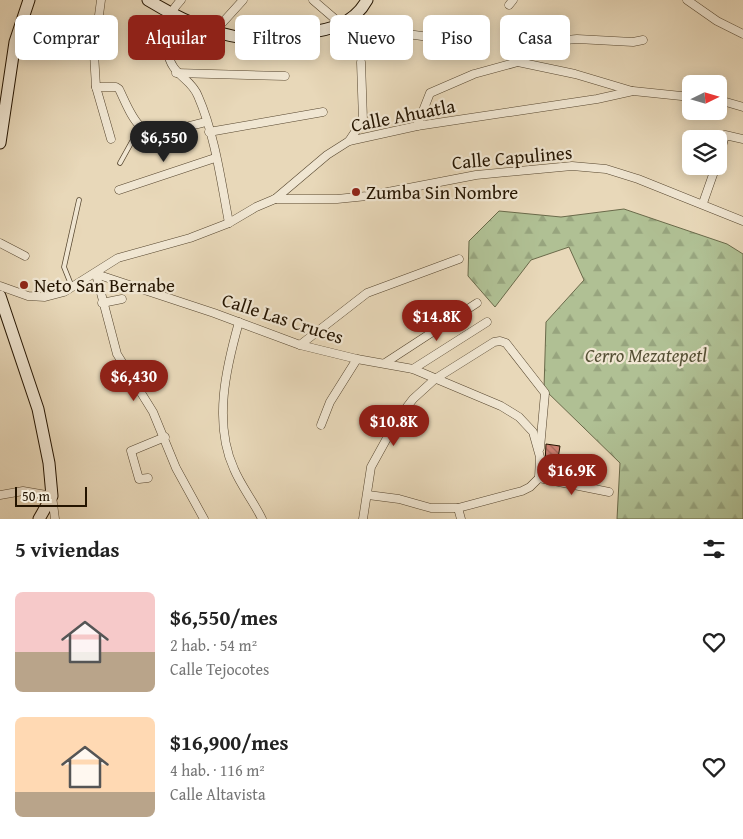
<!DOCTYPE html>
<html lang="es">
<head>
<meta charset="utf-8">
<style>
  body { margin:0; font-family:"Gentium Book Plus",serif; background:#f6f6f6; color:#222; height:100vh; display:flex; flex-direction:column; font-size:19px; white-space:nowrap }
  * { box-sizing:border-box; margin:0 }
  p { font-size:16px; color:#767676 }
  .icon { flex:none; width:28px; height:28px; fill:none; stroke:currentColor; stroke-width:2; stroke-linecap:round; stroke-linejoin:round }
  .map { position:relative; height:519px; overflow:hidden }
  .drawer { display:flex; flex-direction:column; background:#fff; flex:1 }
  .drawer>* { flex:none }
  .top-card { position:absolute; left:15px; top:15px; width:714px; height:45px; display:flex; gap:10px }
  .needle { width:32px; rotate:85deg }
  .fabs { position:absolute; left:682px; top:75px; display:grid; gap:10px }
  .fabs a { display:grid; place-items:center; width:45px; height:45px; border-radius:8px; background:#fff; box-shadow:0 2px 12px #0003; font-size:25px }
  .scale { position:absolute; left:15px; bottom:12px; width:72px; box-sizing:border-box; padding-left:5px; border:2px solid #241400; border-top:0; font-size:14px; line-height:18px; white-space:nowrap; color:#241400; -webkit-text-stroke:4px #f0e6d2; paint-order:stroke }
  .price { position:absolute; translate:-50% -42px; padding:0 11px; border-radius:18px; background:#8f2418; color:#fff; font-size:16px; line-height:32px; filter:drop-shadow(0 1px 2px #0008) }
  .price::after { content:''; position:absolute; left:50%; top:30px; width:15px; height:11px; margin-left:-8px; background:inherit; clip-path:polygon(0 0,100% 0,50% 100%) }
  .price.current { background:#222; color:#fff }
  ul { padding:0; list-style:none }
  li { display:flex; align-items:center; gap:15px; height:125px; padding:0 15px }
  li span { display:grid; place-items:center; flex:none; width:140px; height:100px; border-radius:8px; color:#555 }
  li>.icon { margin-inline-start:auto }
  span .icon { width:60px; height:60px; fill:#fffc; stroke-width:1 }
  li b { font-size:21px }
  h2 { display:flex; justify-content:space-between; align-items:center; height:60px; padding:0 15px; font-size:21px }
  .pill { padding:0 18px; border-radius:8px; background:#fff; box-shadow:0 2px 12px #0003; font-size:18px; line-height:45px }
  .pill.current { background:#8f2418; color:#fff }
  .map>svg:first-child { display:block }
  .forest { fill:url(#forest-firs); stroke:#6a6a4a }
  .building { fill:url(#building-back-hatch); stroke:#241400 }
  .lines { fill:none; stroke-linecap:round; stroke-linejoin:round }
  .lane-casing { stroke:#55452e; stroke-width:5.5 }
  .street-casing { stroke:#55452e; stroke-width:9 }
  .secondary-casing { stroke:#241400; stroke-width:13 }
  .lane { stroke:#f0e6d2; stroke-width:4 }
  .street { stroke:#f0e6d2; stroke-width:8 }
  .secondary { stroke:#f0e6d2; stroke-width:11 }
  .poi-dot { fill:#8f2418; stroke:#f0e6d2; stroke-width:2 }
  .labels { text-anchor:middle; stroke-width:4.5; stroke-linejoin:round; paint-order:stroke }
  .street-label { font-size:19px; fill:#241400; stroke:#f0e6d2 }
  .poi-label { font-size:19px; fill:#241400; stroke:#f0e6d2; text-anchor:start }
  .park-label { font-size:19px; font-style:italic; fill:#555034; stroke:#f0e6d2 }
</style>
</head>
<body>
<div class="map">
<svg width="743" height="519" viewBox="0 0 743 519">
  <defs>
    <pattern id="forest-firs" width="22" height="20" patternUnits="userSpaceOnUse" patternTransform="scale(1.25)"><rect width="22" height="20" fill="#b0c094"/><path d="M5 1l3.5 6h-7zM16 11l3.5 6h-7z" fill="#97a47e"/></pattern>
    <pattern id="building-back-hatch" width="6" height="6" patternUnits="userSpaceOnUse" patternTransform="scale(1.25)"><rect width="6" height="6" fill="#ca7e6f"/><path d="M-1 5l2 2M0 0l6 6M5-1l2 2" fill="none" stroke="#a46659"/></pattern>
  </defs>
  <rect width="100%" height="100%" fill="#e8d8b9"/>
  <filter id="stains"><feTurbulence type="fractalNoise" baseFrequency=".004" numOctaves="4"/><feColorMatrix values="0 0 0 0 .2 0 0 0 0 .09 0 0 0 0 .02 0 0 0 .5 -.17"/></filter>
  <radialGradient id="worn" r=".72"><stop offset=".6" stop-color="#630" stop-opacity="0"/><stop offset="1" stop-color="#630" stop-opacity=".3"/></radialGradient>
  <path class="forest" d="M624 209 727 244 743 254V519H617L620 463 544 389 546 322 584 280 569 247 531 260 495 307 468 276 469 241 499 211 561 217Z"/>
  <path class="building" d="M546 444 560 446 557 465 545 463Z"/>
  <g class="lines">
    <defs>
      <g id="lane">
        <path d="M120 163 140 127"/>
        <path d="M72 287 64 267 79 200"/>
      </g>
      <g id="street">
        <path d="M101 0 94 53 96 87H116L119 89C125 101 131 118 141 127 153 138 191 125 206 122"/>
        <path d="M181 0C167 15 164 28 167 49 171 77 190 76 198 96 215 135 221 181 229 223"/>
        <path d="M313 0 342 25 429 37"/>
        <path d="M687 0 717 21 743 34"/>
        <path d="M509 5 513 0"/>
        <path d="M214 32 243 0"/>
        <path d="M15 42 40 52 55 54"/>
        <path d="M518 62 575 74 632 91"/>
        <path d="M176 73 285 76"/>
        <path d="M96 87 111 139"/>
        <path d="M719 100 743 107"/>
        <path d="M417 126 430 93 474 74 518 62 555 41 577 39 633 42 643 40"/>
        <path d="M209 132 323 112"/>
        <path d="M349 141 363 120 361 62"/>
        <path d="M719 158 725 135 743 139"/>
        <path d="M119 190 215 158"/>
        <path d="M275 199H337L367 196 476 175 572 166 606 169 638 179 743 221"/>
        <path d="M703 203 716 166"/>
        <path d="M0 243 25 256"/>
        <path d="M96 274 214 313 300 345 357 359 413 369 501 406 519 417 533 432 540 457 539 478"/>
        <path d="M96 274 117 354 153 412 176 468 204 519"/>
        <path d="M0 286 28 296 45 297 64 292 118 258 190 238 229 223 256 207 275 199 327 155 349 141 417 126 597 99 633 91 691 97"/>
        <path d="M102 303 122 299"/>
        <path d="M239 322C226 368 213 423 234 469 241 486 254 502 262 519"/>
        <path d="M300 345 367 293 459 259"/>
        <path d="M385 363 477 303"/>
        <path d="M413 369 487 322"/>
        <path d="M321 425 330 402 357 359"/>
        <path d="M148 478 139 479 131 451 165 437"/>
        <path d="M539 478 609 492"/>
        <path d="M0 495 23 491 52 496 55 519"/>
        <path d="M368 495 399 499 431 508H458L522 491 530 487 539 478"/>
        <path d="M458 508 461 519"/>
        <path d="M363 519 371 467 397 420 413 399 435 379 494 342 500 341 506 343 545 393 540 448"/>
      </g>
      <g id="secondary">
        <path d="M148 0C184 22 227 42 271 39 282 38 294 35 305 33 330 30 354 24 367 0"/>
        <path d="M0 143 15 42 29 0"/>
        <path d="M0 296 38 409 49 463 52 496 39 519"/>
      </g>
    </defs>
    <use href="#lane" class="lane-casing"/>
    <use href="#street" class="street-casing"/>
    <use href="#secondary" class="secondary-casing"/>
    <use href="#lane" class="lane"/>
    <use href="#street" class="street"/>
    <use href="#secondary" class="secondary"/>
  </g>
  <g class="poi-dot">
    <circle cx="356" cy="192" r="5"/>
    <circle cx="24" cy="285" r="5"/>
  </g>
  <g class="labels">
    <g class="street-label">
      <text transform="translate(403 115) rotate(-11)" y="7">Calle Ahuatla</text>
      <text transform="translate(512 157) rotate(-5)" y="7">Calle Capulines</text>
      <text transform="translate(283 318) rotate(18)" y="7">Calle Las Cruces</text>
    </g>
    <g class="poi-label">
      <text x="366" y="199">Zumba Sin Nombre</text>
      <text x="34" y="292">Neto San Bernabe</text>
    </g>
    <g class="park-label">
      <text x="646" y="362">Cerro Mezatepetl</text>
    </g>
  </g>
  <rect width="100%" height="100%" filter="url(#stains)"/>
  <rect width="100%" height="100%" fill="url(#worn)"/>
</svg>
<div class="fabs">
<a><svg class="needle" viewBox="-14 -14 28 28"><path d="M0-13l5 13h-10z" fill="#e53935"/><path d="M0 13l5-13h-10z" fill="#767676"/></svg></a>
<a><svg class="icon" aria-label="layers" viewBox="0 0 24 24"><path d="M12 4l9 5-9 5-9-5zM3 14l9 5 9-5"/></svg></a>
</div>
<div class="scale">50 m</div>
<b class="price current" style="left:164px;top:163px">$6,550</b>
<b class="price" style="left:437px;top:342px">$14.8K</b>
<b class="price" style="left:134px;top:402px">$6,430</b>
<b class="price" style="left:394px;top:447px">$10.8K</b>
<b class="price" style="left:572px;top:496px">$16.9K</b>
<div class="top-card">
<a class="pill">Comprar</a>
<a class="pill current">Alquilar</a>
<a class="pill">Filtros</a>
<a class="pill">Nuevo</a>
<a class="pill">Piso</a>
<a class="pill">Casa</a>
</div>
</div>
<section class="drawer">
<h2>5 viviendas<svg class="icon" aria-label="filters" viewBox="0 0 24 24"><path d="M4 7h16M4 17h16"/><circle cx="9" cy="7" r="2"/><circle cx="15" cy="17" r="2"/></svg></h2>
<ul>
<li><span style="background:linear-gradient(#f6c9c9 60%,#b9a48a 0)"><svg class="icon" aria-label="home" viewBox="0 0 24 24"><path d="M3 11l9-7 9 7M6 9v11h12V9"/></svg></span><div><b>$6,550/mes</b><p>2 hab. · 54 m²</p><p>Calle Tejocotes</p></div><svg class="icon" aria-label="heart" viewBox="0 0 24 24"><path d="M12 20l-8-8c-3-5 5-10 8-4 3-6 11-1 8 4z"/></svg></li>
<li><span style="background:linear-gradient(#ffd9b3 75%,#b9a48a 0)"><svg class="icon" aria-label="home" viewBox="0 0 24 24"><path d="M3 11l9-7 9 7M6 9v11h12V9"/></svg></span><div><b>$16,900/mes</b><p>4 hab. · 116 m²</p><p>Calle Altavista</p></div><svg class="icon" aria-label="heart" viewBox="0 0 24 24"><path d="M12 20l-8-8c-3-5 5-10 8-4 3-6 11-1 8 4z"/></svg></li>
</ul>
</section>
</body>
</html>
